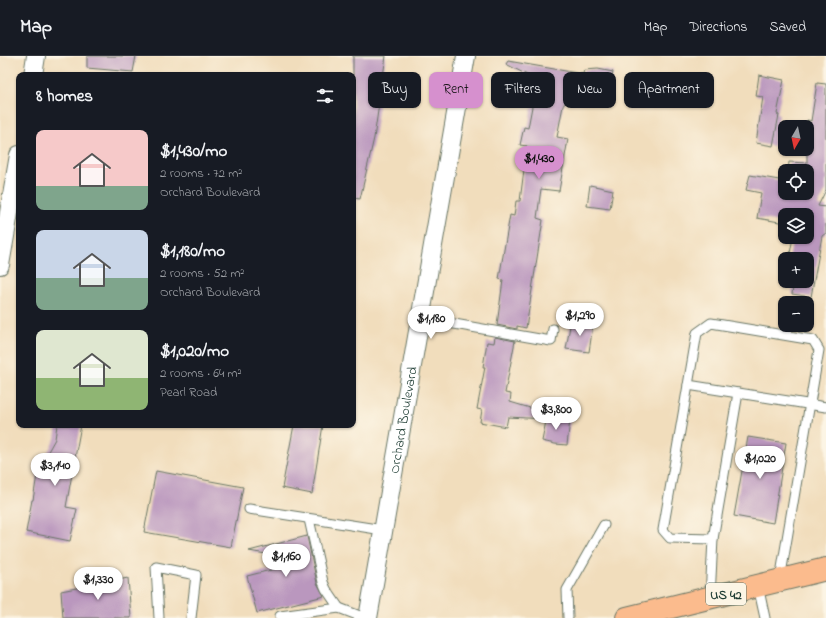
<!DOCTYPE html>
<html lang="en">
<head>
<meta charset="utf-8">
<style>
  body { margin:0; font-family:"Indie Flower",sans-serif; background:#20242c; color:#f1f3f6; height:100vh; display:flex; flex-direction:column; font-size:15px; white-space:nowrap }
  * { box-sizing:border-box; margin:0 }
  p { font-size:13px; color:#9ea1a6 }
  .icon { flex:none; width:22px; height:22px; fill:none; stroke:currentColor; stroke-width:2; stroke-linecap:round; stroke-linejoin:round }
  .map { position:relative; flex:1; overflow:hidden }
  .panel { position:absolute; left:16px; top:16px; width:340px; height:356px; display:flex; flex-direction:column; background:#171b24; border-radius:8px; box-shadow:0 1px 3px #0004 }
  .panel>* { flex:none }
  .guide { position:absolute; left:368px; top:16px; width:380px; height:36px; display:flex; gap:8px }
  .needle { width:26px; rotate:189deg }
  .tools { position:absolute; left:778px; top:64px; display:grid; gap:8px }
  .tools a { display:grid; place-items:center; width:36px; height:36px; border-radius:8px; background:#171b24; box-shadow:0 1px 3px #0004; font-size:20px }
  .price { position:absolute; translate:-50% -34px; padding:0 9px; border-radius:14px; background:#fff; color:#222; font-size:13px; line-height:26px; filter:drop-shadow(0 1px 2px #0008) }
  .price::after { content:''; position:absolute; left:50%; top:24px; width:12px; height:9px; margin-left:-6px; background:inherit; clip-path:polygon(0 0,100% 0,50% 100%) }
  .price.current { background:#d690ce; color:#111 }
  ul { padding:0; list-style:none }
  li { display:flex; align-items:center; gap:12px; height:100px; padding:0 20px }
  li span { display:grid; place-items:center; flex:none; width:112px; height:80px; border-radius:8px; color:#555 }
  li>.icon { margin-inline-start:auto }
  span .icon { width:48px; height:48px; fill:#fffc; stroke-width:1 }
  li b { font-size:17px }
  h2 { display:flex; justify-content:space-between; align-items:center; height:48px; padding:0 20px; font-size:17px }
  .pill { padding:0 14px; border-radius:8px; background:#171b24; box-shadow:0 1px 3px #0004; font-size:14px; line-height:36px }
  .pill.current { background:#d690ce; color:#111 }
  header { display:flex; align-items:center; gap:24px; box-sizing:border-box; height:56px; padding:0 20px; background:#171b24; border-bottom:1px solid #363941 }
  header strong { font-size:19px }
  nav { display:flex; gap:22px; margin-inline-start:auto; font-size:14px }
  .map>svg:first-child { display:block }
  .building { fill:#ba97be }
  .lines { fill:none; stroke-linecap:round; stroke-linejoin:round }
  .lane-casing { stroke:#687564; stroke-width:11 }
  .street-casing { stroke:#687564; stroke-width:20 }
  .primary-casing { stroke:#687564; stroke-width:24 }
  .lane { stroke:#fff; stroke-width:9 }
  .street { stroke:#fff; stroke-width:18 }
  .primary { stroke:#fbbb8d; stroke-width:22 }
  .labels { text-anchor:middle; stroke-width:4; stroke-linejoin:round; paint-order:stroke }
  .shield { fill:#fcf5e5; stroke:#617469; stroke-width:1 }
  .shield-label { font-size:13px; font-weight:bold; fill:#1f3d34 }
  .street-label { font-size:14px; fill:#1f3d34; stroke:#fcf5e5 }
</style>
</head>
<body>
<header>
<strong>Map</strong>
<nav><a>Map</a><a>Directions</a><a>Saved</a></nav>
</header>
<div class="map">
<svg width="826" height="562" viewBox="0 0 826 562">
  <rect width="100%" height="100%" fill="#fcf5e5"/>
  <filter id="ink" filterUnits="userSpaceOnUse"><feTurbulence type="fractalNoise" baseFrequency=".025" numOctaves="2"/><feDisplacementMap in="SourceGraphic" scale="8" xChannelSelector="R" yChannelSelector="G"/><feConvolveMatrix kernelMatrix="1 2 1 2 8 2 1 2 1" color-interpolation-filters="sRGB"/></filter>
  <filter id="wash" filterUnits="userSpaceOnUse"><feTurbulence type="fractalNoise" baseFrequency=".012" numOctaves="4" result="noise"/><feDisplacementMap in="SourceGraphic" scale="16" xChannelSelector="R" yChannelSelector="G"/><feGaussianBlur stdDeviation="0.9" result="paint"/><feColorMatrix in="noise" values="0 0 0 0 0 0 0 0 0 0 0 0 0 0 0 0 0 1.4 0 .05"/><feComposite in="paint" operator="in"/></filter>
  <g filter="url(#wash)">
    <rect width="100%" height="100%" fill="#f1ddbc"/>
    <g id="blocks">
      <g class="building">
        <path d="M87 0H136L133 16 87 12Z"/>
        <path d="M353 0H386L374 82 360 143 353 142Z"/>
        <path d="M508 5 583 18 584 14 598 13 613 16 608 43 572 35 563 50 557 81 568 83 559 135 541 133 537 162 543 164 526 272 517 270V273L497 269 503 224 499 223 510 159 514 160 516 145H520L527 90 520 89 524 71 528 72 537 24 506 8Z"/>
        <path d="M759 19 784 24 777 58 779 59 773 90 756 87 763 41 756 40Z"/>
        <path d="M817 27 826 28V134L818 150 826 151V177L822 180 811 241 792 238 794 225H807V203H789L793 181H807V159H785V167L757 162 761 137 746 134 750 119 785 125V137H807V115H788L789 106 807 107V64L811 65Z"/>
        <path d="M590 129 613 134 610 153 587 150Z"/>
        <path d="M571 264 593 269 589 296 566 293Z"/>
        <path d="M495 281 515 285 505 337 511 338 510 346 547 357 546 363 508 361 506 371 480 366 482 354 477 353 485 311H483L487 286 494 287Z"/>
        <path d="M547 360 570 364 567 389 555 388 542 385Z"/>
        <path d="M57 369H81L66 451 77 453 70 485 26 476 32 444H33L40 400 45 401 55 383Z"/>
        <path d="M294 369H323L312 438 282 432Z"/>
        <path d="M748 381 786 387 773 467 734 460Z"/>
        <path d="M156 415 243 431 231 491 144 476Z"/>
        <path d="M307 480 317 527 324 540 257 557 247 520 306 505 249 495Z"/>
        <path d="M128 522 131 562H63L61 535Z"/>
      </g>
    </g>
  </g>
  <g filter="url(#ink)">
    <use href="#blocks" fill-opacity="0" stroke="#687564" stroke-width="1"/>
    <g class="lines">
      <defs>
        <g id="lane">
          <path d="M420 262 551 285 553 273"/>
          <path d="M688 329 826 351"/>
          <path d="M249 453 383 474"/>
          <path d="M309 463 323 526 326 533 339 552"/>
          <path d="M713 483 670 482 663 474 697 277 711 267 813 284 819 294 780 524"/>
          <path d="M758 530 765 562"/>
          <path d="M710 541 713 483 738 337"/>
          <path d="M159 562 156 511 196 519 191 562"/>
          <path d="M281 562 280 560 339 552 365 562"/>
          <path d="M568 562 567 534 604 469"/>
        </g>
        <g id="street">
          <path d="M33 19 36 0"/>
          <path d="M0 209 19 99"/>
          <path id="s1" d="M368 562 466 0"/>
        </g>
        <path id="primary" d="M627 562 826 513"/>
      </defs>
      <use href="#lane" class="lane-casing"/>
      <use href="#street" class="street-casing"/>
      <use href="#primary" class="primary-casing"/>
      <use href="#lane" class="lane"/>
      <use href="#street" class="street"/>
      <use href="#primary" class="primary"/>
    </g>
  </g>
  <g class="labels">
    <rect class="shield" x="706" y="527" width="40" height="22" rx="3"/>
    <g class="shield-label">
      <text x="726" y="543">US 42</text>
    </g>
    <g class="street-label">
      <text dy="5" stroke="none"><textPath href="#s1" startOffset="201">Orchard Boulevard</textPath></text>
    </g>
  </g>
</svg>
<div class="tools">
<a><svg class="needle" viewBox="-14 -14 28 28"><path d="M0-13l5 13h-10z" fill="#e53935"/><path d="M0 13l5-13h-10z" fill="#9ea1a6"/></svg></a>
<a><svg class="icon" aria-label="locate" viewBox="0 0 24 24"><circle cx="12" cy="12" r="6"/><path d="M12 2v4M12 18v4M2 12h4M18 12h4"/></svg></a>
<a><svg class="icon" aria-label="layers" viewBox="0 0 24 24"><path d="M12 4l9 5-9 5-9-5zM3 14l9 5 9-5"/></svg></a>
<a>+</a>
<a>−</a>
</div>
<b class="price current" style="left:539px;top:124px">$1,430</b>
<b class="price" style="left:580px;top:281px">$1,290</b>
<b class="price" style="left:431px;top:284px">$1,180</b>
<b class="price" style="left:556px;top:375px">$3,800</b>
<b class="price" style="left:760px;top:424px">$1,020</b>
<b class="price" style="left:55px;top:431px">$3,140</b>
<b class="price" style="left:286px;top:522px">$1,160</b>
<b class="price" style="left:98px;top:545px">$1,330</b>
<div class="guide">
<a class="pill">Buy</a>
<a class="pill current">Rent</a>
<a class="pill">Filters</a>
<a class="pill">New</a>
<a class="pill">Apartment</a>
</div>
<section class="panel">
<h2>8 homes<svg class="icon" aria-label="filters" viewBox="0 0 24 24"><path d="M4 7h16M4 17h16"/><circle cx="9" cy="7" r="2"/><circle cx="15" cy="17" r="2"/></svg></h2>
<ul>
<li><span style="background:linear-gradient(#f6c9c9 70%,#7fa58c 0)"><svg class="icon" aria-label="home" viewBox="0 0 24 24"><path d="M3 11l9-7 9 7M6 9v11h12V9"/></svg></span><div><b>$1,430/mo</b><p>2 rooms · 72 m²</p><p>Orchard Boulevard</p></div></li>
<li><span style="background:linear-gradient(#c9d6e8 60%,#7fa58c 0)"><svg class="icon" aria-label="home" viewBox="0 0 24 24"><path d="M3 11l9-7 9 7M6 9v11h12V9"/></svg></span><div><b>$1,180/mo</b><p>2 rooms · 52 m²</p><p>Orchard Boulevard</p></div></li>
<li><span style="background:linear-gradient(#dfe7d0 60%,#8fb573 0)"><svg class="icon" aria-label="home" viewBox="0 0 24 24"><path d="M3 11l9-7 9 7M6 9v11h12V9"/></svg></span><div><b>$1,020/mo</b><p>2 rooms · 64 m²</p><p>Pearl Road</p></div></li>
</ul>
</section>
</div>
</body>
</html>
